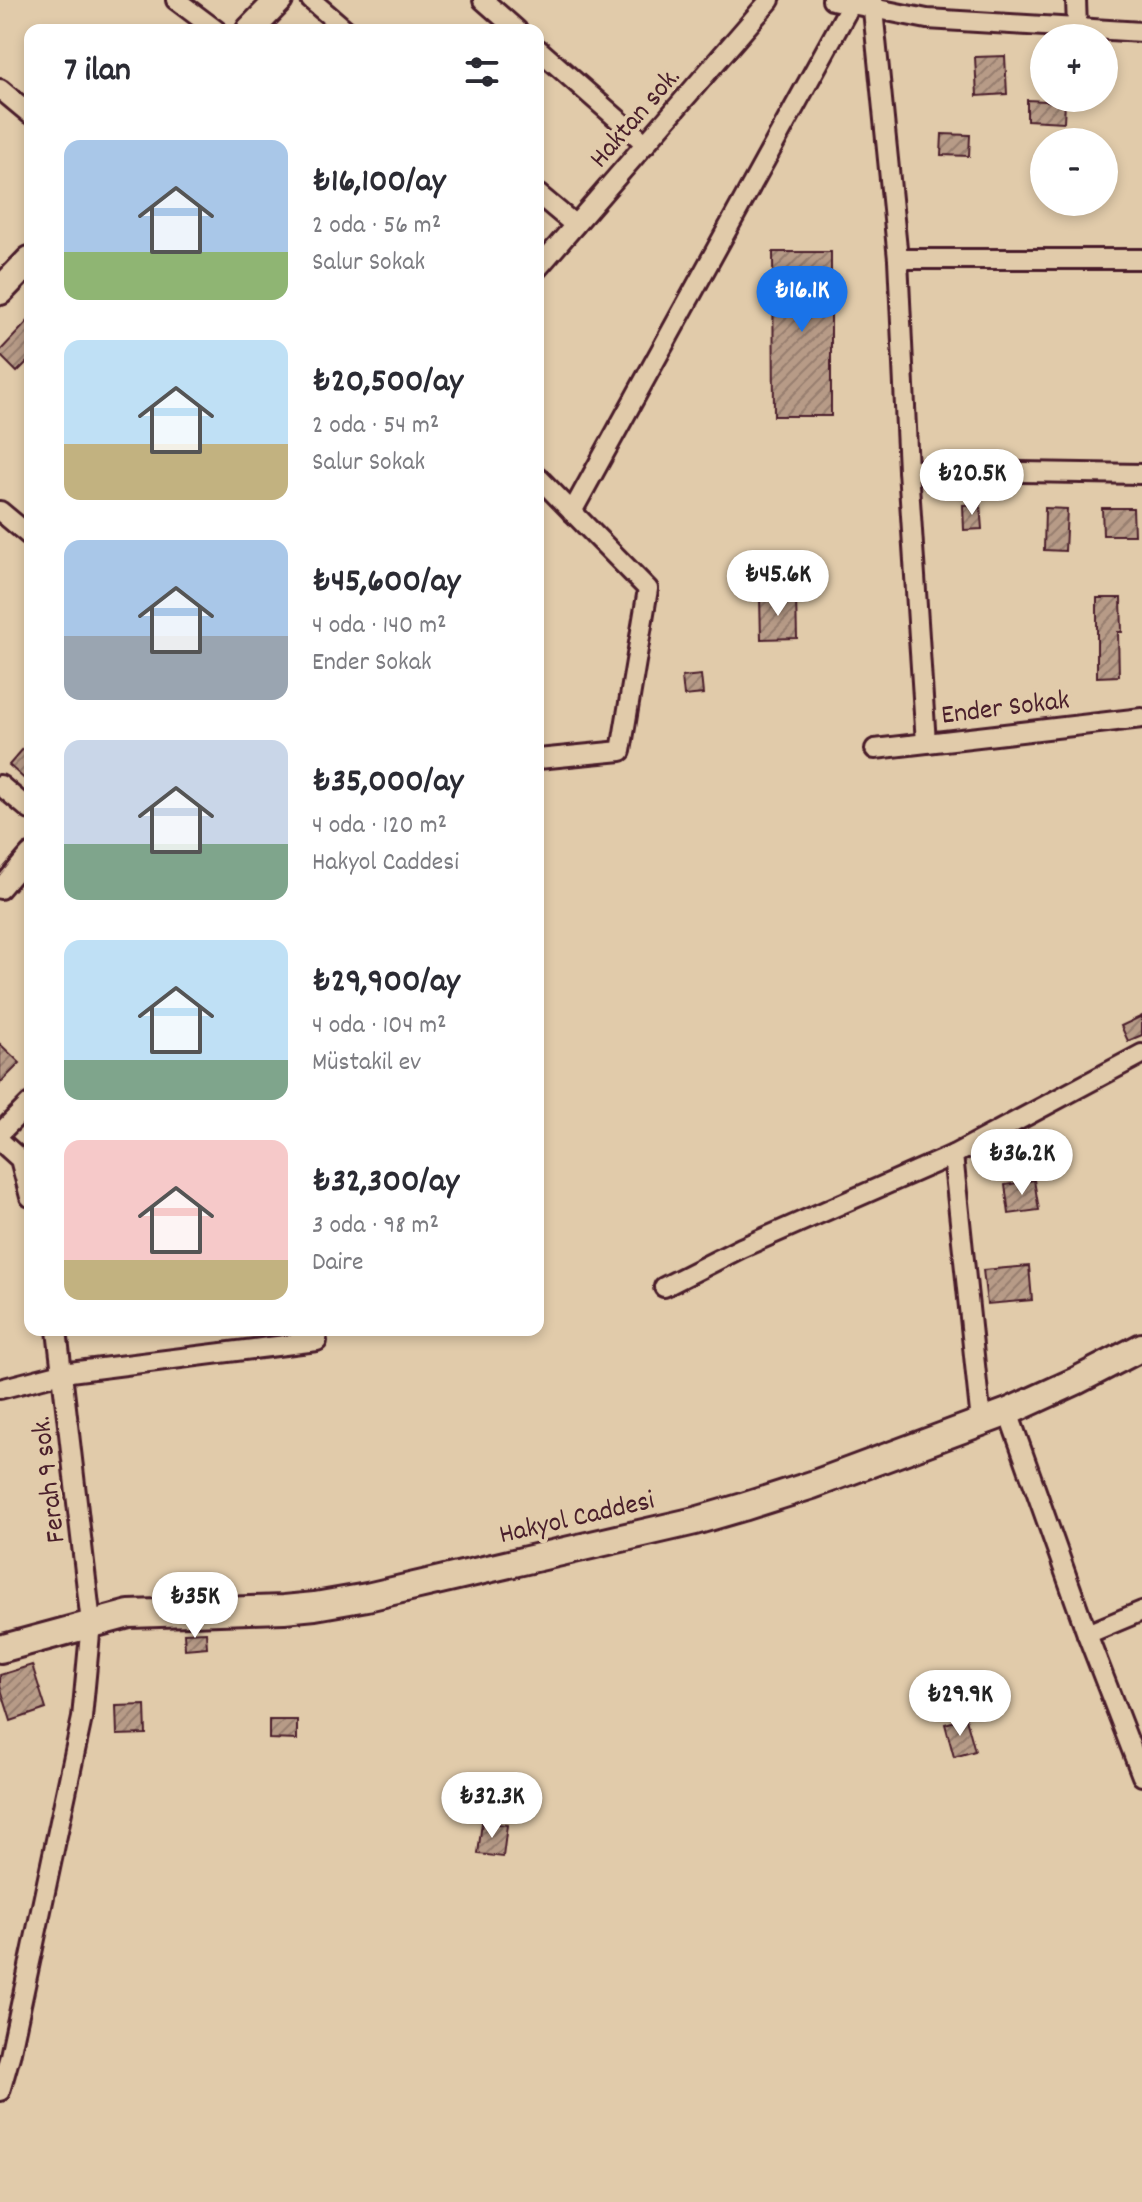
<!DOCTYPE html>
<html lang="tr">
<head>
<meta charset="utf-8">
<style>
  body { margin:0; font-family:Dekko,sans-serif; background:#f7f7f7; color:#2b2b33; height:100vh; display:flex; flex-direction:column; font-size:30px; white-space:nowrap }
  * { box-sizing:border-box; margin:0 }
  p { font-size:26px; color:#7c7c81 }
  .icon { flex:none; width:44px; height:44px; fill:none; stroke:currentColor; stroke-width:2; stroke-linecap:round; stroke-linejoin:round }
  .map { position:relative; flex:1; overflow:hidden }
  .sheet { position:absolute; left:24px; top:24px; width:520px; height:1312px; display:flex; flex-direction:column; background:#fff; border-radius:16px; box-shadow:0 4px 12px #0003 }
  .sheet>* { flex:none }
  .tools { position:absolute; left:1030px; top:24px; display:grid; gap:16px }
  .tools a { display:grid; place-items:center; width:88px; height:88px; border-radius:50%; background:#fff; box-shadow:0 4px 12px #0003; font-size:40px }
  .price { position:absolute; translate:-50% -68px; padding:0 18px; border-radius:28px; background:#fff; color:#222; font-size:26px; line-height:52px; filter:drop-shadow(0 2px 4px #0008) }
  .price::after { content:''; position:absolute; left:50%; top:48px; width:24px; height:18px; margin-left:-12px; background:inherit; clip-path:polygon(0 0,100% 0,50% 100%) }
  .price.selected { background:#1a73e8; color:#fff }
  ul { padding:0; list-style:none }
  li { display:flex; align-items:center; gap:24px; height:200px; padding:0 40px }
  li span { display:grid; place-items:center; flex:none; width:224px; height:160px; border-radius:16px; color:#555 }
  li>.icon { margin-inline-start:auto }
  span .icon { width:96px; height:96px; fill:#fffc; stroke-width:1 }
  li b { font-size:34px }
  h2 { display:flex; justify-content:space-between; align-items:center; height:96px; padding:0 40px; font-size:34px }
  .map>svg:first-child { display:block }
  .building { fill:url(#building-hatch); stroke:#4a1f2b; stroke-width:2 }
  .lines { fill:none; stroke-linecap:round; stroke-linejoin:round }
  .street-casing { stroke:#4a1f2b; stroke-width:24 }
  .secondary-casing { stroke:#4a1f2b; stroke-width:32 }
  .street { stroke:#e1cbaa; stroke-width:18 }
  .secondary { stroke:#e1cbaa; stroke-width:26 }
  .labels { text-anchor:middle; stroke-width:8; stroke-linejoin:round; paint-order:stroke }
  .street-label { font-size:28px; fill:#4a1f2b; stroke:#e1cbaa }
</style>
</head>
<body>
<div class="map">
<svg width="1142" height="2202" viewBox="0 0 1142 2202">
  <defs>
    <pattern id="building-hatch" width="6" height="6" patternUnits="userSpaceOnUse" patternTransform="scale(2)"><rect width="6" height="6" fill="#b79b87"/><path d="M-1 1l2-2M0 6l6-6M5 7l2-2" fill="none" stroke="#977e6f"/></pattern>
  </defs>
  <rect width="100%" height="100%" fill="#e1cbaa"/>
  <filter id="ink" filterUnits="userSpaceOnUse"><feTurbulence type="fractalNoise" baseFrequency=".0125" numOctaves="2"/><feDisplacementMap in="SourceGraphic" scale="16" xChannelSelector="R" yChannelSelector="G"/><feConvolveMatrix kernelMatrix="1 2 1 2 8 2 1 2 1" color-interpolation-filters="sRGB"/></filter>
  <g filter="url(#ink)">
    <g class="building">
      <path d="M1005 56 1007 94 977 96 975 57Z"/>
      <path d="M1027 100 1065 102 1064 122 1027 120Z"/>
      <path d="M942 134 970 135 969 156 941 155Z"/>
      <path d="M773 252H831V416H774Z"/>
      <path d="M30 319V359L17 372 0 355V351Z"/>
      <path d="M980 504 982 529 964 530 963 505Z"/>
      <path d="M1045 508 1067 509 1065 551 1044 550Z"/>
      <path d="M1102 508H1133L1134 535H1103Z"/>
      <path d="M796 597 797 638 761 639 760 598Z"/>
      <path d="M1097 598H1121L1122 632H1118L1119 676 1097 677Z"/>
      <path d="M701 675 703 694 684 696 682 677Z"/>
      <path d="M30 741V784L9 765Z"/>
      <path d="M1142 1016V1035L1128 1041 1121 1026Z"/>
      <path d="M0 1044 20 1063 0 1083Z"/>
      <path d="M1034 1180 1039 1210 1009 1214 1005 1185Z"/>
      <path d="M1029 1266 1032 1300 987 1304 983 1270Z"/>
      <path d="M206 1632 207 1647 185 1649 184 1633Z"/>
      <path d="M32 1665 46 1709 11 1721 0 1686V1675Z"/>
      <path d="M145 1705 146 1734 117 1735 116 1706Z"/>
      <path d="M966 1718 975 1751 954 1757 945 1724Z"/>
      <path d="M269 1720H297V1740L269 1739Z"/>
      <path d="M482 1822 507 1825 503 1857 478 1854Z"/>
    </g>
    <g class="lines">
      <defs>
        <g id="street">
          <path d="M176 0 216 30"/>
          <path d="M311 0 346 30"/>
          <path d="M483 0 517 30"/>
          <path d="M832 0 927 19 1142 32"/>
          <path d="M872 0 898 259 908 470 926 743"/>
          <path d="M1076 0 1077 28"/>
          <path d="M538 49 646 144"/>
          <path d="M0 89 30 114"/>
          <path d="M538 194 575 225"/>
          <path d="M898 259H1142"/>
          <path d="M538 268 770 0"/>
          <path d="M908 470 1142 474"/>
          <path d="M538 477 648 589 621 751 538 759"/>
          <path d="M0 511 30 536"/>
          <path d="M572 512 851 4"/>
          <path d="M875 749 1142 718"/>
          <path d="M0 785 30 810"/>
          <path d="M0 889 30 854"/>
          <path d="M0 1133 30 1103"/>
          <path d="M0 1141 20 1159 30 1197"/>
          <path d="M664 1287 741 1248 953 1155"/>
          <path d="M0 1389 62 1373 317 1341"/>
          <path d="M1008 1412 1087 1634 1142 1776"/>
          <path d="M981 1422 953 1155 1142 1054"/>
          <path d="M1087 1634 1142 1611"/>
          <path d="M0 2091 10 2056 82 1718 91 1623 57 1330"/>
        </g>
        <g id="secondary">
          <path d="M250 30 279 0"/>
          <path d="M0 291 30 260"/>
          <path d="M0 1649 129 1614 284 1609 315 1606 367 1597 695 1521 743 1507 812 1485 1008 1412 1076 1381 1142 1347"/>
        </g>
      </defs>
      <use href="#street" class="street-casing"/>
      <use href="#secondary" class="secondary-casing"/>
      <use href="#street" class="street"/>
      <use href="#secondary" class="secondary"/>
    </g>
  </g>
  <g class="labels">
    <g class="street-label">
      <text transform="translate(633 116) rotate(-49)" y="10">Haktan sok.</text>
      <text transform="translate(1005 705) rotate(-7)" y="10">Ender Sokak</text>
      <text transform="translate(46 1480) rotate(-97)" y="10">Ferah 9 sok.</text>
      <text transform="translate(576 1515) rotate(-13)" y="10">Hakyol Caddesi</text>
    </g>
  </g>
</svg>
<div class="tools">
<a>+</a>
<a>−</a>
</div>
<b class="price selected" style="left:802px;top:334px">₺16.1K</b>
<b class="price" style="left:972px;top:517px">₺20.5K</b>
<b class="price" style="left:778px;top:618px">₺45.6K</b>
<b class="price" style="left:1022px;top:1197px">₺36.2K</b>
<b class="price" style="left:195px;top:1640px">₺35K</b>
<b class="price" style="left:960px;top:1738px">₺29.9K</b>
<b class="price" style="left:492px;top:1840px">₺32.3K</b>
<section class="sheet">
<h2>7 ilan<svg class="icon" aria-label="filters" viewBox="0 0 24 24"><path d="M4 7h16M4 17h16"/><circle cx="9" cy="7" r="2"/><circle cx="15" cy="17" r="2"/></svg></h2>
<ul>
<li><span style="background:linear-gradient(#a9c7e8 70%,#8fb573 0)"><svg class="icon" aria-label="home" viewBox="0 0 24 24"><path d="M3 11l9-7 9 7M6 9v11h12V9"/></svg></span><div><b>₺16,100/ay</b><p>2 oda · 56 m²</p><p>Salur Sokak</p></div></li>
<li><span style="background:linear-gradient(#bfe0f5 65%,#c2b280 0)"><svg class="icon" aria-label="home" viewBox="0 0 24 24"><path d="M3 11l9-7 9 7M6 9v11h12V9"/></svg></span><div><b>₺20,500/ay</b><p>2 oda · 54 m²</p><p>Salur Sokak</p></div></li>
<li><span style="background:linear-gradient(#a9c7e8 60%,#9aa5b1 0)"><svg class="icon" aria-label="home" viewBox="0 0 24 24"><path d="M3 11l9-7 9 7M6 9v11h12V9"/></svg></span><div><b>₺45,600/ay</b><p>4 oda · 140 m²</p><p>Ender Sokak</p></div></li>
<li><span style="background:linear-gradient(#c9d6e8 65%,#7fa58c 0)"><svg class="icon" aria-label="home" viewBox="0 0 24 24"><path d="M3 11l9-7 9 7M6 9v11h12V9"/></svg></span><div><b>₺35,000/ay</b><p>4 oda · 120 m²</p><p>Hakyol Caddesi</p></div></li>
<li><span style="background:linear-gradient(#bfe0f5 75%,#7fa58c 0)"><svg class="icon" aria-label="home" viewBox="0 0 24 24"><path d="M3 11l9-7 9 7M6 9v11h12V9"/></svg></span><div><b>₺29,900/ay</b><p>4 oda · 104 m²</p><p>Müstakil ev</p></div></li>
<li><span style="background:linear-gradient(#f6c9c9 75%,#c2b280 0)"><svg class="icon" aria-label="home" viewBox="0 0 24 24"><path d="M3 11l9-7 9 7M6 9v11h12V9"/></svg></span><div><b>₺32,300/ay</b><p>3 oda · 98 m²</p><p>Daire</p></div></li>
</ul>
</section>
</div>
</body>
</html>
